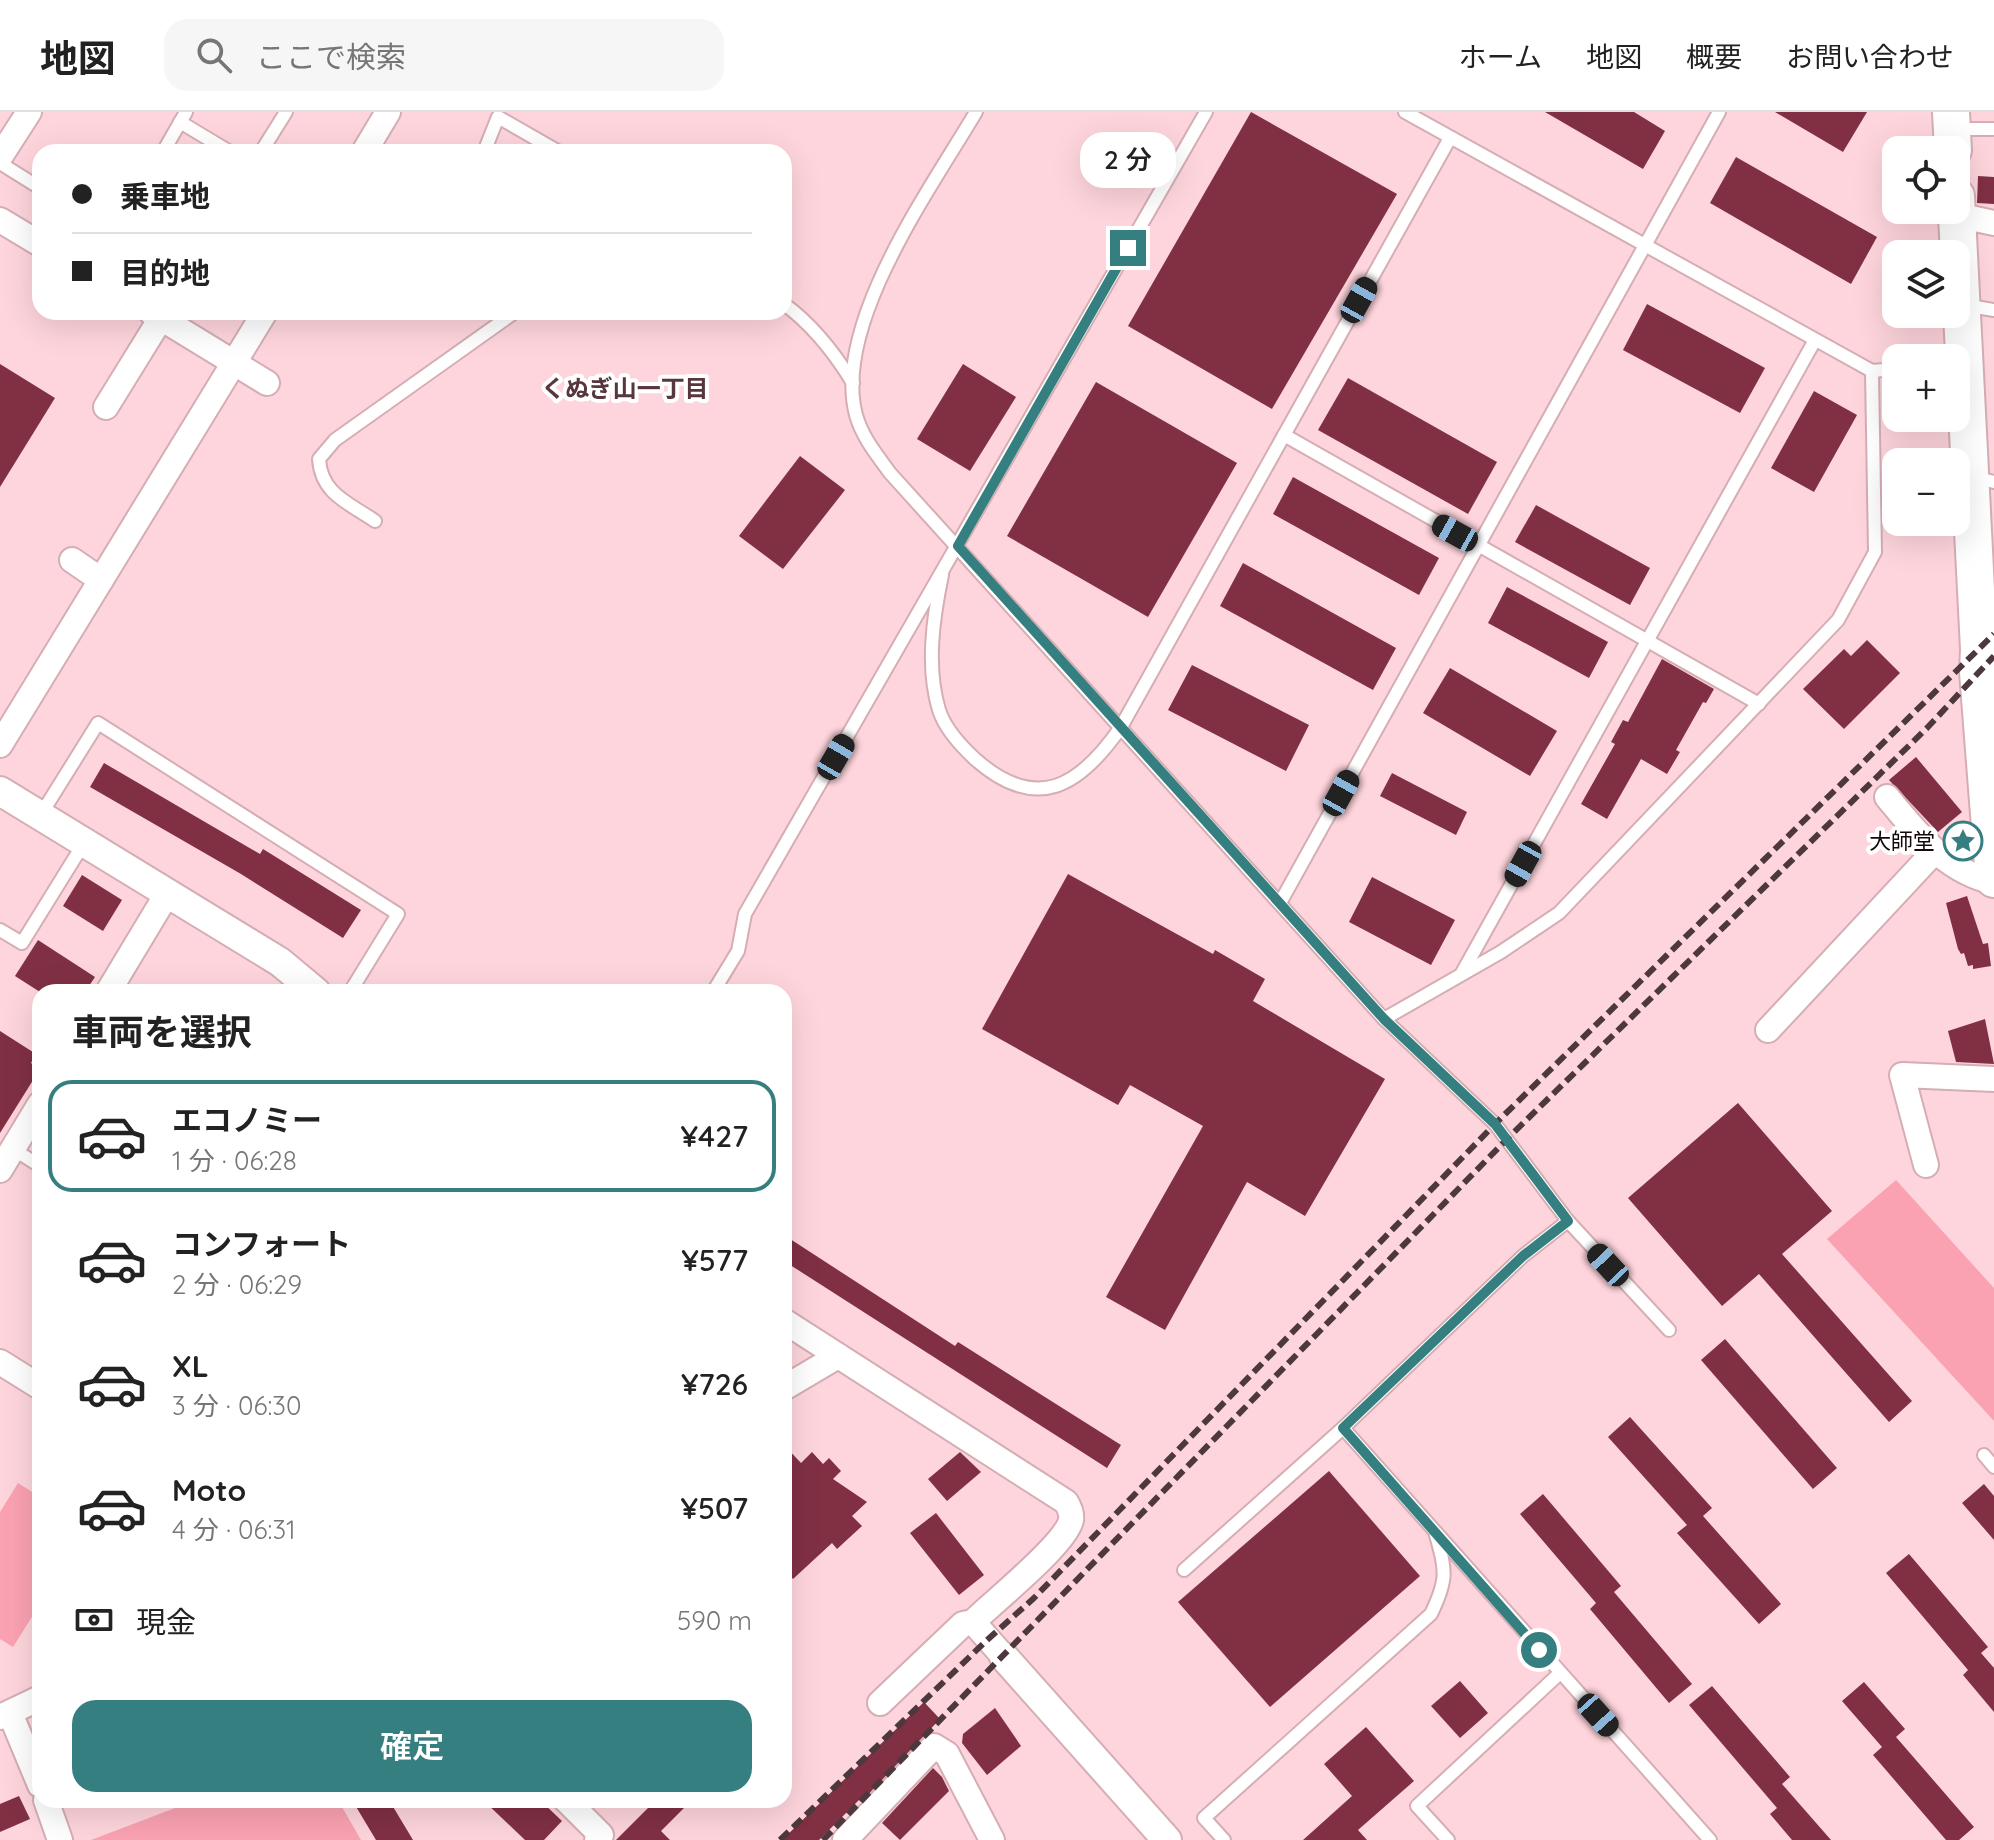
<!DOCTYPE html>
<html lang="ja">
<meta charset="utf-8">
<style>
:root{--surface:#fff;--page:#f6f6f6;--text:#222;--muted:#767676;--line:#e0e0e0;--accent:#367f81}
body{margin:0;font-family:Quicksand,"Noto Sans JP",sans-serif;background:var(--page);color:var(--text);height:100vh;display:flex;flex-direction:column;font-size:30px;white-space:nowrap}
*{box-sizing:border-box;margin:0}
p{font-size:26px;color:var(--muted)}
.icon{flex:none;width:44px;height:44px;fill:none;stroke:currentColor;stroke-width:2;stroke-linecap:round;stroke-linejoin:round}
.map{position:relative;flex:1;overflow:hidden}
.side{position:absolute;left:32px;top:872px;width:760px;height:824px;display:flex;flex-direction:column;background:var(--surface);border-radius:24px;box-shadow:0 8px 32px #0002}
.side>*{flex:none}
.guide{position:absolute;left:32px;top:32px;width:760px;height:176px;border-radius:24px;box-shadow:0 8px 32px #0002;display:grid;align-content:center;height:176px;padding:0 40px;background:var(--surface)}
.buttons{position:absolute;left:1882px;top:24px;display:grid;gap:16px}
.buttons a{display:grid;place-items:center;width:88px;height:88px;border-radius:16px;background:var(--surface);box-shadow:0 8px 32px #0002;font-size:40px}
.end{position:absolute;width:36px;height:36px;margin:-18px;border:10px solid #367f81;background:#fff;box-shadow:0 0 0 4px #fff}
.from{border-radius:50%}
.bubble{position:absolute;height:56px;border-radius:24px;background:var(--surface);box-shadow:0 8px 32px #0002;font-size:26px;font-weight:600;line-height:56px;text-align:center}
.car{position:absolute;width:24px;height:48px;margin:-24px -12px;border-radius:10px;box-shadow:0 0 6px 2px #0007;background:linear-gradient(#222 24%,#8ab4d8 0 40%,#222 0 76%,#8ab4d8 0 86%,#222 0)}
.guide b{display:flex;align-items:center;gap:28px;height:76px;font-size:30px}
.guide b+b{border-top:2px solid var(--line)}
.guide i{width:20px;height:20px;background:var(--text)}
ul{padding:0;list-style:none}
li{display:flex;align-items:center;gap:24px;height:112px;margin:0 16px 12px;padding:0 24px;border:4px solid transparent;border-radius:24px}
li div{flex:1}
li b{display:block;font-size:30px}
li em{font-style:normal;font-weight:600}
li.current{border-color:var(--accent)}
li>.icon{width:72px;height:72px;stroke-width:1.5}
h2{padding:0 40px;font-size:36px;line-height:96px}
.pay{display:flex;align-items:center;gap:20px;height:88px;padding:0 40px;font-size:30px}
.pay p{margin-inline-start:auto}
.cta{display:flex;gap:16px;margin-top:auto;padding:16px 40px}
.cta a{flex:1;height:92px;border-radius:24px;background:var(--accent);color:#fff;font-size:32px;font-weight:600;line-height:92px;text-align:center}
header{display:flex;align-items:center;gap:48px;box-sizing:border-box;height:112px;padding:0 40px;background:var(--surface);border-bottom:2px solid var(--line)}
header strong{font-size:38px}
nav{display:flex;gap:44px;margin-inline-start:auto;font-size:28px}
.search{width:560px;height:72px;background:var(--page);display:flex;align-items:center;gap:20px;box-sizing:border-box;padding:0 28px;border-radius:24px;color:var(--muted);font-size:30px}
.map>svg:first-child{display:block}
</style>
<header>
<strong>地図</strong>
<div class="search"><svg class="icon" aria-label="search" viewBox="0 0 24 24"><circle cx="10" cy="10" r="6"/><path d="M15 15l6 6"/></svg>ここで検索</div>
<nav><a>ホーム</a><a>地図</a><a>概要</a><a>お問い合わせ</a></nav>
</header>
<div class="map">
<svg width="1994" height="1728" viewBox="0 0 1994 1728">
<rect width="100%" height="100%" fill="#fed5dc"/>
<g fill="#faa2b2">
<polygon points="1896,1068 1994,1176 1994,1309 1827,1127"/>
<polygon points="18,1371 40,1385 40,1492 13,1535 0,1527 0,1400"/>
<polygon points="207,1688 338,1688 361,1728 91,1728 183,1693"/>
</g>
<g fill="#813044">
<polygon points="1251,0 1397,82 1272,297 1128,214"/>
<polygon points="1545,0 1634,0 1665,19 1643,57"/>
<polygon points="1775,0 1867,0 1843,40"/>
<polygon points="1736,45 1877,125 1851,172 1710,91"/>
<polygon points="1978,64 1994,65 1994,92 1977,91"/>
<polygon points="1647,192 1765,256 1740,301 1623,238"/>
<polygon points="0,252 55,286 0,375"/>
<polygon points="963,252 1016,285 970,359 917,327"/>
<polygon points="1348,266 1497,350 1468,402 1318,318"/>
<polygon points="1096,270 1237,351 1148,505 1007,424"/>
<polygon points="1814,279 1857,303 1814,380 1771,356"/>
<polygon points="800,344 845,378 783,457 739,424"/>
<polygon points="1293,365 1439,446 1419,483 1273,402"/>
<polygon points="1536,393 1650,456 1630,493 1515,430"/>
<polygon points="1243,451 1396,536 1373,578 1220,494"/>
<polygon points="1507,475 1608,530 1589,566 1488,511"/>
<polygon points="1867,528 1900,561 1844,617 1803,577 1844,537 1851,544"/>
<polygon points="1662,547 1714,577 1706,591 1703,590 1676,638 1680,640 1667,662 1641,647 1607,707 1581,692 1615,632 1611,630 1623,608 1628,610"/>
<polygon points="1192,553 1309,613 1286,659 1168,598"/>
<polygon points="1450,556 1557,619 1530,664 1423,601"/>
<polygon points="1916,645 1962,700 1938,720 1889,668"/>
<polygon points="104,651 260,742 263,737 361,798 343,826 241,762 90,675"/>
<polygon points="1392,661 1467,700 1456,723 1380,684"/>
<polygon points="1068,762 1213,842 1215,838 1265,867 1253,889 1385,967 1305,1104 1247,1070 1165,1218 1106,1185 1203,1014 1130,973 1118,993 982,917"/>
<polygon points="82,763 122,788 103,819 63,794"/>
<polygon points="1372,765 1455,808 1431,853 1349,810"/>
<polygon points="1967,784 1983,832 1988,831 1991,854 1973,857 1973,853 1968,854 1964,841 1961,842 1958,837 1946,791"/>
<polygon points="38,828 95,865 85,880 40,880 15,864"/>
<polygon points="1985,907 1994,952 1956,950 1948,919"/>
<polygon points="0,919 36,942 31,951 40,957 0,1021"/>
<polygon points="1738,991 1832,1099 1782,1142 1912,1289 1889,1310 1759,1162 1722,1194 1628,1086"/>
<polygon points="784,1123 955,1234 958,1230 1121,1333 1107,1356 784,1149"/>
<polygon points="1725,1227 1837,1356 1813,1377 1701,1248"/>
<polygon points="1630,1305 1712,1396 1703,1404 1781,1492 1759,1512 1677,1421 1687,1413 1608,1325"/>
<polygon points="784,1333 801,1351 812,1340 823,1352 829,1346 841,1359 833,1367 867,1390 852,1404 862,1414 837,1437 832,1431 793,1467 784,1457"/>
<polygon points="960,1340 981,1360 947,1389 928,1367"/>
<polygon points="1329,1359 1420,1464 1270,1595 1178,1490"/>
<polygon points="1984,1372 1994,1384 1994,1428 1962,1391"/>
<polygon points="1543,1382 1621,1474 1614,1480 1692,1572 1669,1591 1590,1497 1596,1491 1520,1402"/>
<polygon points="936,1401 984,1463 959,1483 910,1421"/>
<polygon points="1909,1442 1988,1535 1981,1541 1994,1556 1994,1600 1963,1563 1968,1558 1886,1461"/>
<polygon points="1460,1569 1488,1601 1460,1626 1431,1594"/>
<polygon points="1864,1570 1905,1617 1896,1625 1974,1715 1959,1728 1946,1728 1873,1643 1882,1635 1842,1589"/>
<polygon points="1712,1574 1790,1665 1782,1672 1831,1728 1792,1728 1770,1702 1777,1696 1689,1593"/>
<polygon points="924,1590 940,1607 861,1690 859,1688 819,1728 782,1728"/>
<polygon points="995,1596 1021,1634 987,1663 962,1631 963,1622"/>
<polygon points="1366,1615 1414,1669 1358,1718 1367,1728 1303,1728 1352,1684 1324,1652"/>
<polygon points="933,1656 942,1665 949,1679 900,1728 882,1711"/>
<polygon points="19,1684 30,1707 0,1720 0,1692"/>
<polygon points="352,1688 389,1688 413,1728 376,1728"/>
<polygon points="483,1688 540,1688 562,1709 544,1728 525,1728"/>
<polygon points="656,1688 692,1688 661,1719 670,1728 616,1728"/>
</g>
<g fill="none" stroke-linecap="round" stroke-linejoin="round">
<g stroke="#d5aeb4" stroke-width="16">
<g id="service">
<path d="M976,0C931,76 832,213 856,303C862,325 877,343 890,361L1384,907L1495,1012L1568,1109L1669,1218"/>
<polyline points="1405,0 1872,259 1896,257"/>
<polyline points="180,10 230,40"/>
<polyline points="1955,17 1994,17"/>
<polyline points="163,40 186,0"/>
<polyline points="261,40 286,0"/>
<polyline points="484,40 498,5 559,40"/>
<polyline points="0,51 40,76"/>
<path d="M784,192C813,213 834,240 853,271"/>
<polyline points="1964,193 1994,198"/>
<polyline points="1284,323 1759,592"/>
<polyline points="1973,365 1994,370"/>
<path d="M375,409C349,391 321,382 319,347L335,328L515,200"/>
<path d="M942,463C933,506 926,555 939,598C945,617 961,634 975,647C1037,702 1080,674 1121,615L1450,26"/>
<polyline points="40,704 98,611 398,802 350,880"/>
<polyline points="1280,791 1719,0"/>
<polyline points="0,818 22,831 84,731"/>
<polyline points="1462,861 1815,228"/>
<polyline points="713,880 738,839 745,802 1206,0"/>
<polyline points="1384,907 1501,840 1559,801 1838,508 1875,440 1872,259"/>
<polyline points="13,1037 40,1054"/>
<polyline points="1343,1316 1710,1728"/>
<polyline points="1984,1343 1994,1355"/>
<polyline points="1184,1458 1343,1316 1523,1144 1568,1109"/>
<path d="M1224,1728L1204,1706L1431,1502C1448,1467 1446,1459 1436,1423"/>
<polyline points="1448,1728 1417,1694 1560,1561"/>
</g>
</g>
<g stroke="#d5aeb4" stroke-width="28">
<g id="minor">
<polyline points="364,40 388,0"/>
<polyline points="0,45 29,0"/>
<polyline points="1957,103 1994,111"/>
<polyline points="0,108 40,132"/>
<polyline points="151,200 267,271"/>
<polyline points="106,295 161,206"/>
<polyline points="72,448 101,468"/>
<polyline points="0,633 265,200"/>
<path d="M1887,685C1918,722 1945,759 1994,770"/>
<polyline points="108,880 167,782"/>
<polyline points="1768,918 1934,740"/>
<polyline points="1926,1053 1902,963 1994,967"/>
<polyline points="0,1058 40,992"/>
<path d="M784,1209L1066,1390C1069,1395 1072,1402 1071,1408C1066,1432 993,1490 973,1510L1004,1545"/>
<polyline points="0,1250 40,1275"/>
<polyline points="784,1276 838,1244"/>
<polyline points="880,1591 963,1512 973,1510"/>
<polyline points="10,1601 40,1673"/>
<polyline points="0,1605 40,1586"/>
<polyline points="46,1688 60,1728"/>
<polyline points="566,1688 601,1723 597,1728"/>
<polyline points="845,1728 934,1634 947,1642 992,1728"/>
</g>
</g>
<g stroke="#d5aeb4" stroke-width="32">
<g id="tertiary">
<polyline points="0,679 280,850 316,880"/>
<polyline points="1004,1545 1167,1728"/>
</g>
</g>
<g stroke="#d5aeb4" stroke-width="40">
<g id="primary">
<polyline points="1951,0 1953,38"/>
<polyline points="1956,84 1979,537 1978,560 1994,767"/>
</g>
</g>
<use href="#service" stroke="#fff" stroke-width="12"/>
<use href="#minor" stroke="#fff" stroke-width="24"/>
<use href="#tertiary" stroke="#fff" stroke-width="28"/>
<use href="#primary" stroke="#fff" stroke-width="36"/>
<g stroke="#4d393d" stroke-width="6" stroke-dasharray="12 6" stroke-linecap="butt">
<polyline points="780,1728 987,1528 1034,1486 1495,1012 1994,522"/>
<polyline points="823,1728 1508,1026 1927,616 1994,544"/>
</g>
</g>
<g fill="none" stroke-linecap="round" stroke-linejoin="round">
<polyline stroke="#367f81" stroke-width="10" points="1128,136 958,434 1384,907 1495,1012 1568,1109 1523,1144 1343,1316 1539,1538"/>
</g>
<defs>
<g id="sight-ring" transform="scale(2)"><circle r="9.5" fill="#fff" stroke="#367f81" stroke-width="1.5"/><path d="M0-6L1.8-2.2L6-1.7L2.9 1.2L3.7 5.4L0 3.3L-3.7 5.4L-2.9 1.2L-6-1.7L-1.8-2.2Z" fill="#367f81"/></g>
</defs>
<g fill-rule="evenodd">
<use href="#sight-ring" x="1963" y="729"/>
</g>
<g text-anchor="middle" stroke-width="8" stroke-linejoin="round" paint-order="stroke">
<g font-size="22" fill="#15080b" stroke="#fff" text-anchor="end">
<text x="1935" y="737">大師堂</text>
</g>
<g font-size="24" font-weight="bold" fill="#57373d" stroke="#fff">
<text x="625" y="285">くぬぎ山一丁目</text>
</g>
</g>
</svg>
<div class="buttons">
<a><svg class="icon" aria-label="locate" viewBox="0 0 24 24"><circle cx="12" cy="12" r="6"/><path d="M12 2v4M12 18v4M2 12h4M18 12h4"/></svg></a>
<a><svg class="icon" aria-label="layers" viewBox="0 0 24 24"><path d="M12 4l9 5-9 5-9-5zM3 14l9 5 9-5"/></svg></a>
<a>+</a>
<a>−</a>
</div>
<i class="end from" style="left:1539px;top:1538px"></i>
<i class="end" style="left:1128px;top:136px"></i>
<div class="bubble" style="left:1080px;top:20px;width:96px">2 分</div>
<i class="car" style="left:1359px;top:188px;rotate:29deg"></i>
<i class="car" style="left:1455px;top:421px;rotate:299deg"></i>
<i class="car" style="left:836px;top:645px;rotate:30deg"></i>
<i class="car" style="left:1341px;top:681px;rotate:29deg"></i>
<i class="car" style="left:1523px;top:752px;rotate:209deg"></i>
<i class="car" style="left:1608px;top:1153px;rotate:317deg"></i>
<i class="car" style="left:1598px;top:1603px;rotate:138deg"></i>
<div class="guide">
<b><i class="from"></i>乗車地</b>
<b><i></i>目的地</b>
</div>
<section class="side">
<h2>車両を選択</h2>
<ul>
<li class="current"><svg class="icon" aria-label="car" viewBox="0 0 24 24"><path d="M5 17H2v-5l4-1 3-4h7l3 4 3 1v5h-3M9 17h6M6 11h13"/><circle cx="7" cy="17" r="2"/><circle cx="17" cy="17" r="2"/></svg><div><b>エコノミー</b><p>1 分 · 06:28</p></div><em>¥427</em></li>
<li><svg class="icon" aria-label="car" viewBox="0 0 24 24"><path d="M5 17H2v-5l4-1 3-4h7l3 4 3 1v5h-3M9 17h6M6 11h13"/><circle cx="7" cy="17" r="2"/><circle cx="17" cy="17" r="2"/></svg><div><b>コンフォート</b><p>2 分 · 06:29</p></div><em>¥577</em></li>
<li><svg class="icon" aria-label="car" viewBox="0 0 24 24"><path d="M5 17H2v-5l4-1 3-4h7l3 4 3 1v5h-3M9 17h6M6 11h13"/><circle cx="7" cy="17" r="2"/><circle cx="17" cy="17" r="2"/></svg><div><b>XL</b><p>3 分 · 06:30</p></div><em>¥726</em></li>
<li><svg class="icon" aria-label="car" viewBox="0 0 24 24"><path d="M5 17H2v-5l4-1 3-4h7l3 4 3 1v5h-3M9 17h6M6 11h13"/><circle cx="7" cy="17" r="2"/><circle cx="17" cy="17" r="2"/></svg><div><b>Moto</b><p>4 分 · 06:31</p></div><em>¥507</em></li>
</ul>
<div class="pay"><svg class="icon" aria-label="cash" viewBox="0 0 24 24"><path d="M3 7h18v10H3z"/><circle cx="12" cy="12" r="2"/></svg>現金<p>590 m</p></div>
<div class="cta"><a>確定</a></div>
</section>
</div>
